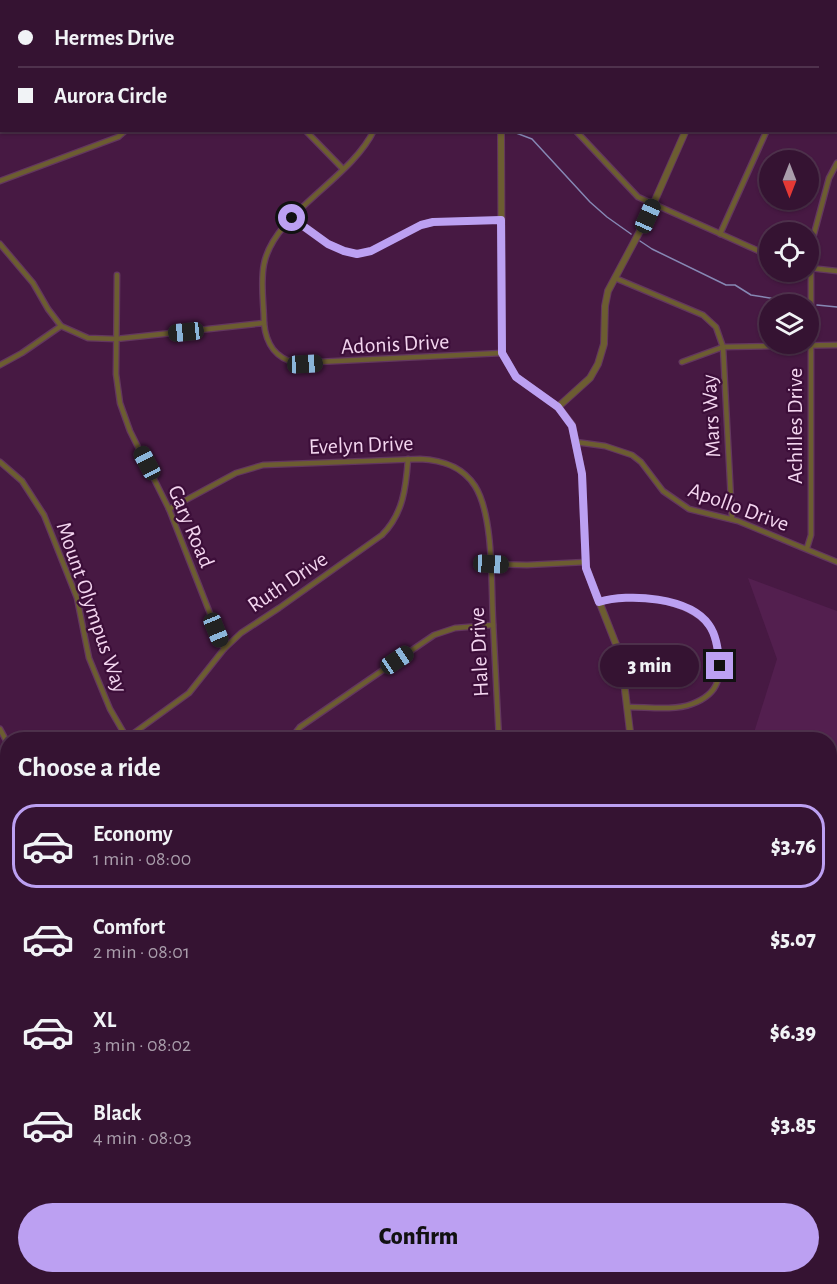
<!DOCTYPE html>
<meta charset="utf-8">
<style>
:root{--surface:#351332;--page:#3d1c3a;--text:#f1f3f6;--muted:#aa9eac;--line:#4f324d;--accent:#bca0f2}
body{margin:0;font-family:"Alegreya Sans",sans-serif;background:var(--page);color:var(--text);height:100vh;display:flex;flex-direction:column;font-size:22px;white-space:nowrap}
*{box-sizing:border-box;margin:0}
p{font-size:20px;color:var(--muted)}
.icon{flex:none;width:33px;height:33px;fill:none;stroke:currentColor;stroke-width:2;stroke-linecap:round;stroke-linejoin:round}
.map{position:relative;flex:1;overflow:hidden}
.side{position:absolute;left:0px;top:732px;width:837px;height:552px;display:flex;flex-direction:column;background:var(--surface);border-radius:24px 24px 0 0;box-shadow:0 2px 4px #0004,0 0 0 2px var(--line)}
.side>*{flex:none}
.top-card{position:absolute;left:0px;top:0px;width:837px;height:132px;box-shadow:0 2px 4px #0004,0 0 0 2px var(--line);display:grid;align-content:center;height:132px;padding:0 18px;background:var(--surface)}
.needle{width:39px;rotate:180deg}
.fabs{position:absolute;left:759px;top:150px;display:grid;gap:12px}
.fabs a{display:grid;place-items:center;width:60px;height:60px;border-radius:50%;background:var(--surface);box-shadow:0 2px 4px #0004,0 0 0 2px var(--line);font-size:30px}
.end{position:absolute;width:27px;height:27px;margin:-14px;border:8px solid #bca0f2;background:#111;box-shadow:0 0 0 3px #111}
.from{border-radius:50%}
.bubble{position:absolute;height:42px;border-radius:21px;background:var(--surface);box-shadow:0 2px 4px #0004,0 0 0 2px var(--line);font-size:20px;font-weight:800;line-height:42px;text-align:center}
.car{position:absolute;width:18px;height:36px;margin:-18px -9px;border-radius:8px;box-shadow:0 0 4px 2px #0007;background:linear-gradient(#222 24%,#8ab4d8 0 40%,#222 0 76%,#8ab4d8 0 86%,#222 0)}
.top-card b{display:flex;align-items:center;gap:21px;height:57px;font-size:22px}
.top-card b+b{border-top:2px solid var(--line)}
.top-card i{width:15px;height:15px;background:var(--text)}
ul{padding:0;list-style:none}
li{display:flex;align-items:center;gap:18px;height:84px;margin:0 12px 9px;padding:0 6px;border:3px solid transparent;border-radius:24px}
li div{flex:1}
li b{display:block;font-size:22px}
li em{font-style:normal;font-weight:800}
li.selected{border-color:var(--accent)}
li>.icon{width:54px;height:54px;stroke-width:1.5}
h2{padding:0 18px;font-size:27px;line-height:72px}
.primary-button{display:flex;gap:12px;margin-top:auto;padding:12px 18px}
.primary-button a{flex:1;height:69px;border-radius:36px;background:var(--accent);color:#111;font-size:24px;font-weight:800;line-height:69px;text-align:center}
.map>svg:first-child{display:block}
</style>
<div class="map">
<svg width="837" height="1284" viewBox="0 0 837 1284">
<rect width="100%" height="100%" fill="#471943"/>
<polygon fill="#531f4f" points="748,578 837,611 837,894 830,893 830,740 752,739 777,659"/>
<g fill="#2c4e34">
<polygon points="7,1140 8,1140 7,1215 0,1213 0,1142"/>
<path d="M0,1231L5,1236C3,1250 8,1262 8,1276L60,1277L56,1284H0Z"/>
<polygon points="79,1276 194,1277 198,1284 77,1284"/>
</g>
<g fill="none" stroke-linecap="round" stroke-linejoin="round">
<g stroke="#8688b4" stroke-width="1.5">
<polyline points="87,0 90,2"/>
<polyline points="508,130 532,139 590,202 607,217 631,234"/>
<polyline points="640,241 652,249 726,285 735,285 751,295 807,304"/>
<polyline points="817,305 837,307"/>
</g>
<g stroke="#57679a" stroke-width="10">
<polyline points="0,1128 8,1127"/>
<polyline points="593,1276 600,1284"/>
</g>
<g stroke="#63375f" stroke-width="7">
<g id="minor">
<polyline points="130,0 130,2"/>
<polyline points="585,0 585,2"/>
<polyline points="500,2 500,0"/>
<polyline points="662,2 663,0"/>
<polyline points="0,94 2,93"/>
<polyline points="836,113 837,113"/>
<polyline points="305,130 343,169"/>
<polyline points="575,130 638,197 770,256"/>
<polyline points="0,181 118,137 126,130"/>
<polyline points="293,218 329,244 344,251 357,254 371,251 421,225 433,222 501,220"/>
<polyline points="720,234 767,130"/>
<path d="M0,244L33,283L48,309L61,326L88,338L116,339L264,323C266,344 275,358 296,363L502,353"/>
<polyline points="810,268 837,271"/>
<polyline points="117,275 116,374 120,403 130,431 169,509 224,649"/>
<polyline points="615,278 703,315 716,327 723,347 837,345"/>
<path d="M264,323C264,304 260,283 264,264C274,213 351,179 374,130"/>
<polyline points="682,362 723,347 732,519"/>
<polyline points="0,365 22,353 61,326"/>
<polyline points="576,442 605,446 632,455 641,462 663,491 689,509 738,521 837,562"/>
<polyline points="0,462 22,481 44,515 77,598 89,658 110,709 128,740"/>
<path d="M169,509L236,473L263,465L420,459C442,460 462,466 475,486C494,516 491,584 493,621C495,660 497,700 499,740"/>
<polyline points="807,548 811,535 811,245 829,178 837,163"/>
<polyline points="491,564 527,565 586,562"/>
<path d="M599,602C630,593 680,598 704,620C713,627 715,638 717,648C722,675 721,693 692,704C673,711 648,707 628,707"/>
<polyline points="0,729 8,744"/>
<path d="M127,738L189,693L224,649L241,633L279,608L382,535C403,514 406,488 408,459"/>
<polyline points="290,740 300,727 434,635 455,628 493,625"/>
<polyline points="830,955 837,955"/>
<polyline points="830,1031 837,1032"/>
<polyline points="830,1221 832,1206 832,1108"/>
<polyline points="232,1276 236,1284"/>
<polyline points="488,1276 505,1284"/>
<polyline points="582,1276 590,1284"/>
<polyline points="786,1276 798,1284"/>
<polyline points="459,1284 477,1276"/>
<polyline points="552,1284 557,1276"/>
</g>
</g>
<g stroke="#63375f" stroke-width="8">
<g id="tertiary">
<polyline points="186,0 188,2"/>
<polyline points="740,2 740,0"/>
<polyline points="836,41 837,41"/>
<polyline points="501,130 502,353 516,377 558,407 572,425 582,474 586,568 621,657 631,740"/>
<polyline points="558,407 590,378 598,364 604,344 605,306 608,291 648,216 686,130"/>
<polyline points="830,907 837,908"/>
<polyline points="830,1108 837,1108"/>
<polyline points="0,1138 8,1136"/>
</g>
</g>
<use href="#minor" stroke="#6c5d31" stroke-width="4.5"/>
<use href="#tertiary" stroke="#6c5d31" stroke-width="6"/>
</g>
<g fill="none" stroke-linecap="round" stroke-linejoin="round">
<path stroke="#bca0f2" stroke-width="8" d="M292,218L328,244L344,251L357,254L371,251L421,225L433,222L501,220L502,353L516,377L558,407L572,426L582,474L586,568L599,602C628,593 690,597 709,625C717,636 718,652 720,666"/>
</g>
<g text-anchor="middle" stroke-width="4.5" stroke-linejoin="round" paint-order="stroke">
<g font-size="22" fill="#f3d5ef" stroke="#3c0e39">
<text transform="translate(395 343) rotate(-3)" y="8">Adonis Drive</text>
<text transform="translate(710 416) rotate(-93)" y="8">Mars Way</text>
<text transform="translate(794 426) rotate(-90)" y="8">Achilles Drive</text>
<text transform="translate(361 444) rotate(-2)" y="8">Evelyn Drive</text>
<text transform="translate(739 506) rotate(20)" y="8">Apollo Drive</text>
<text transform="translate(192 526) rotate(67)" y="8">Gary Road</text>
<text transform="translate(287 581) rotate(-34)" y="8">Ruth Drive</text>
<text transform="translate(93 607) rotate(71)" y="8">Mount Olympus Way</text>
<text transform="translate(478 652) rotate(-93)" y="8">Hale Drive</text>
</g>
</g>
</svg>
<div class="fabs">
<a><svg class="needle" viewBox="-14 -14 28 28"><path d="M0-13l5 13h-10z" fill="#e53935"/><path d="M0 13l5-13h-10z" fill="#aa9eac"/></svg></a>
<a><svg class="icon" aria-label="locate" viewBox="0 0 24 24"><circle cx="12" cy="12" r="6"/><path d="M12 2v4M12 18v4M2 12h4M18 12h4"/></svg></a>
<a><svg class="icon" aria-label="layers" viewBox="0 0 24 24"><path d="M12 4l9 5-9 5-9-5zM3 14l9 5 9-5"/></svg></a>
</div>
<i class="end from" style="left:292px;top:218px"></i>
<i class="end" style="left:720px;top:666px"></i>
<div class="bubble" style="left:600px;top:645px;width:99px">3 min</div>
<i class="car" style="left:648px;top:216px;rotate:24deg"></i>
<i class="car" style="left:186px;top:332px;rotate:264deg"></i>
<i class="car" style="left:305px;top:364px;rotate:87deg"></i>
<i class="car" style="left:147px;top:463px;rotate:332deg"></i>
<i class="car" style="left:491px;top:564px;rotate:93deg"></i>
<i class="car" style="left:216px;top:630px;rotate:158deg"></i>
<i class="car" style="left:397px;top:660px;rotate:56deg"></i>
<div class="top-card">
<b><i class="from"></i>Hermes Drive</b>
<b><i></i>Aurora Circle</b>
</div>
<section class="side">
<h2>Choose a ride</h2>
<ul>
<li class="selected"><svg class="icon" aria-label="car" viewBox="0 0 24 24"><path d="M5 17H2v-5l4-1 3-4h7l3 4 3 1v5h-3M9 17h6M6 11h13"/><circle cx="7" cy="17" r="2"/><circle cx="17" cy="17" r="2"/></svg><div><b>Economy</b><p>1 min · 08:00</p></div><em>$3.76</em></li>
<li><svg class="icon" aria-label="car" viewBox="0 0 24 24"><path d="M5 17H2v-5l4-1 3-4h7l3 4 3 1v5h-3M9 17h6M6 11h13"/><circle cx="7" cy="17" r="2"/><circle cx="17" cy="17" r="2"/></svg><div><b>Comfort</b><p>2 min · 08:01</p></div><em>$5.07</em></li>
<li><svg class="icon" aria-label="car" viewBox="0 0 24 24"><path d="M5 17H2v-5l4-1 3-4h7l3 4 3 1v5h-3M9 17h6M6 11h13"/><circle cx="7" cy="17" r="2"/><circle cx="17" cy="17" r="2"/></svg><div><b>XL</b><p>3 min · 08:02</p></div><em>$6.39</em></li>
<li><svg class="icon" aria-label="car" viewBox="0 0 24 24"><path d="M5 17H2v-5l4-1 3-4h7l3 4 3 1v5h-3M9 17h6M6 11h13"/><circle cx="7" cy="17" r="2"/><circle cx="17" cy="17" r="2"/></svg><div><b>Black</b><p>4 min · 08:03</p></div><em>$3.85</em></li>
</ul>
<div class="primary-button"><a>Confirm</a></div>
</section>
</div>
